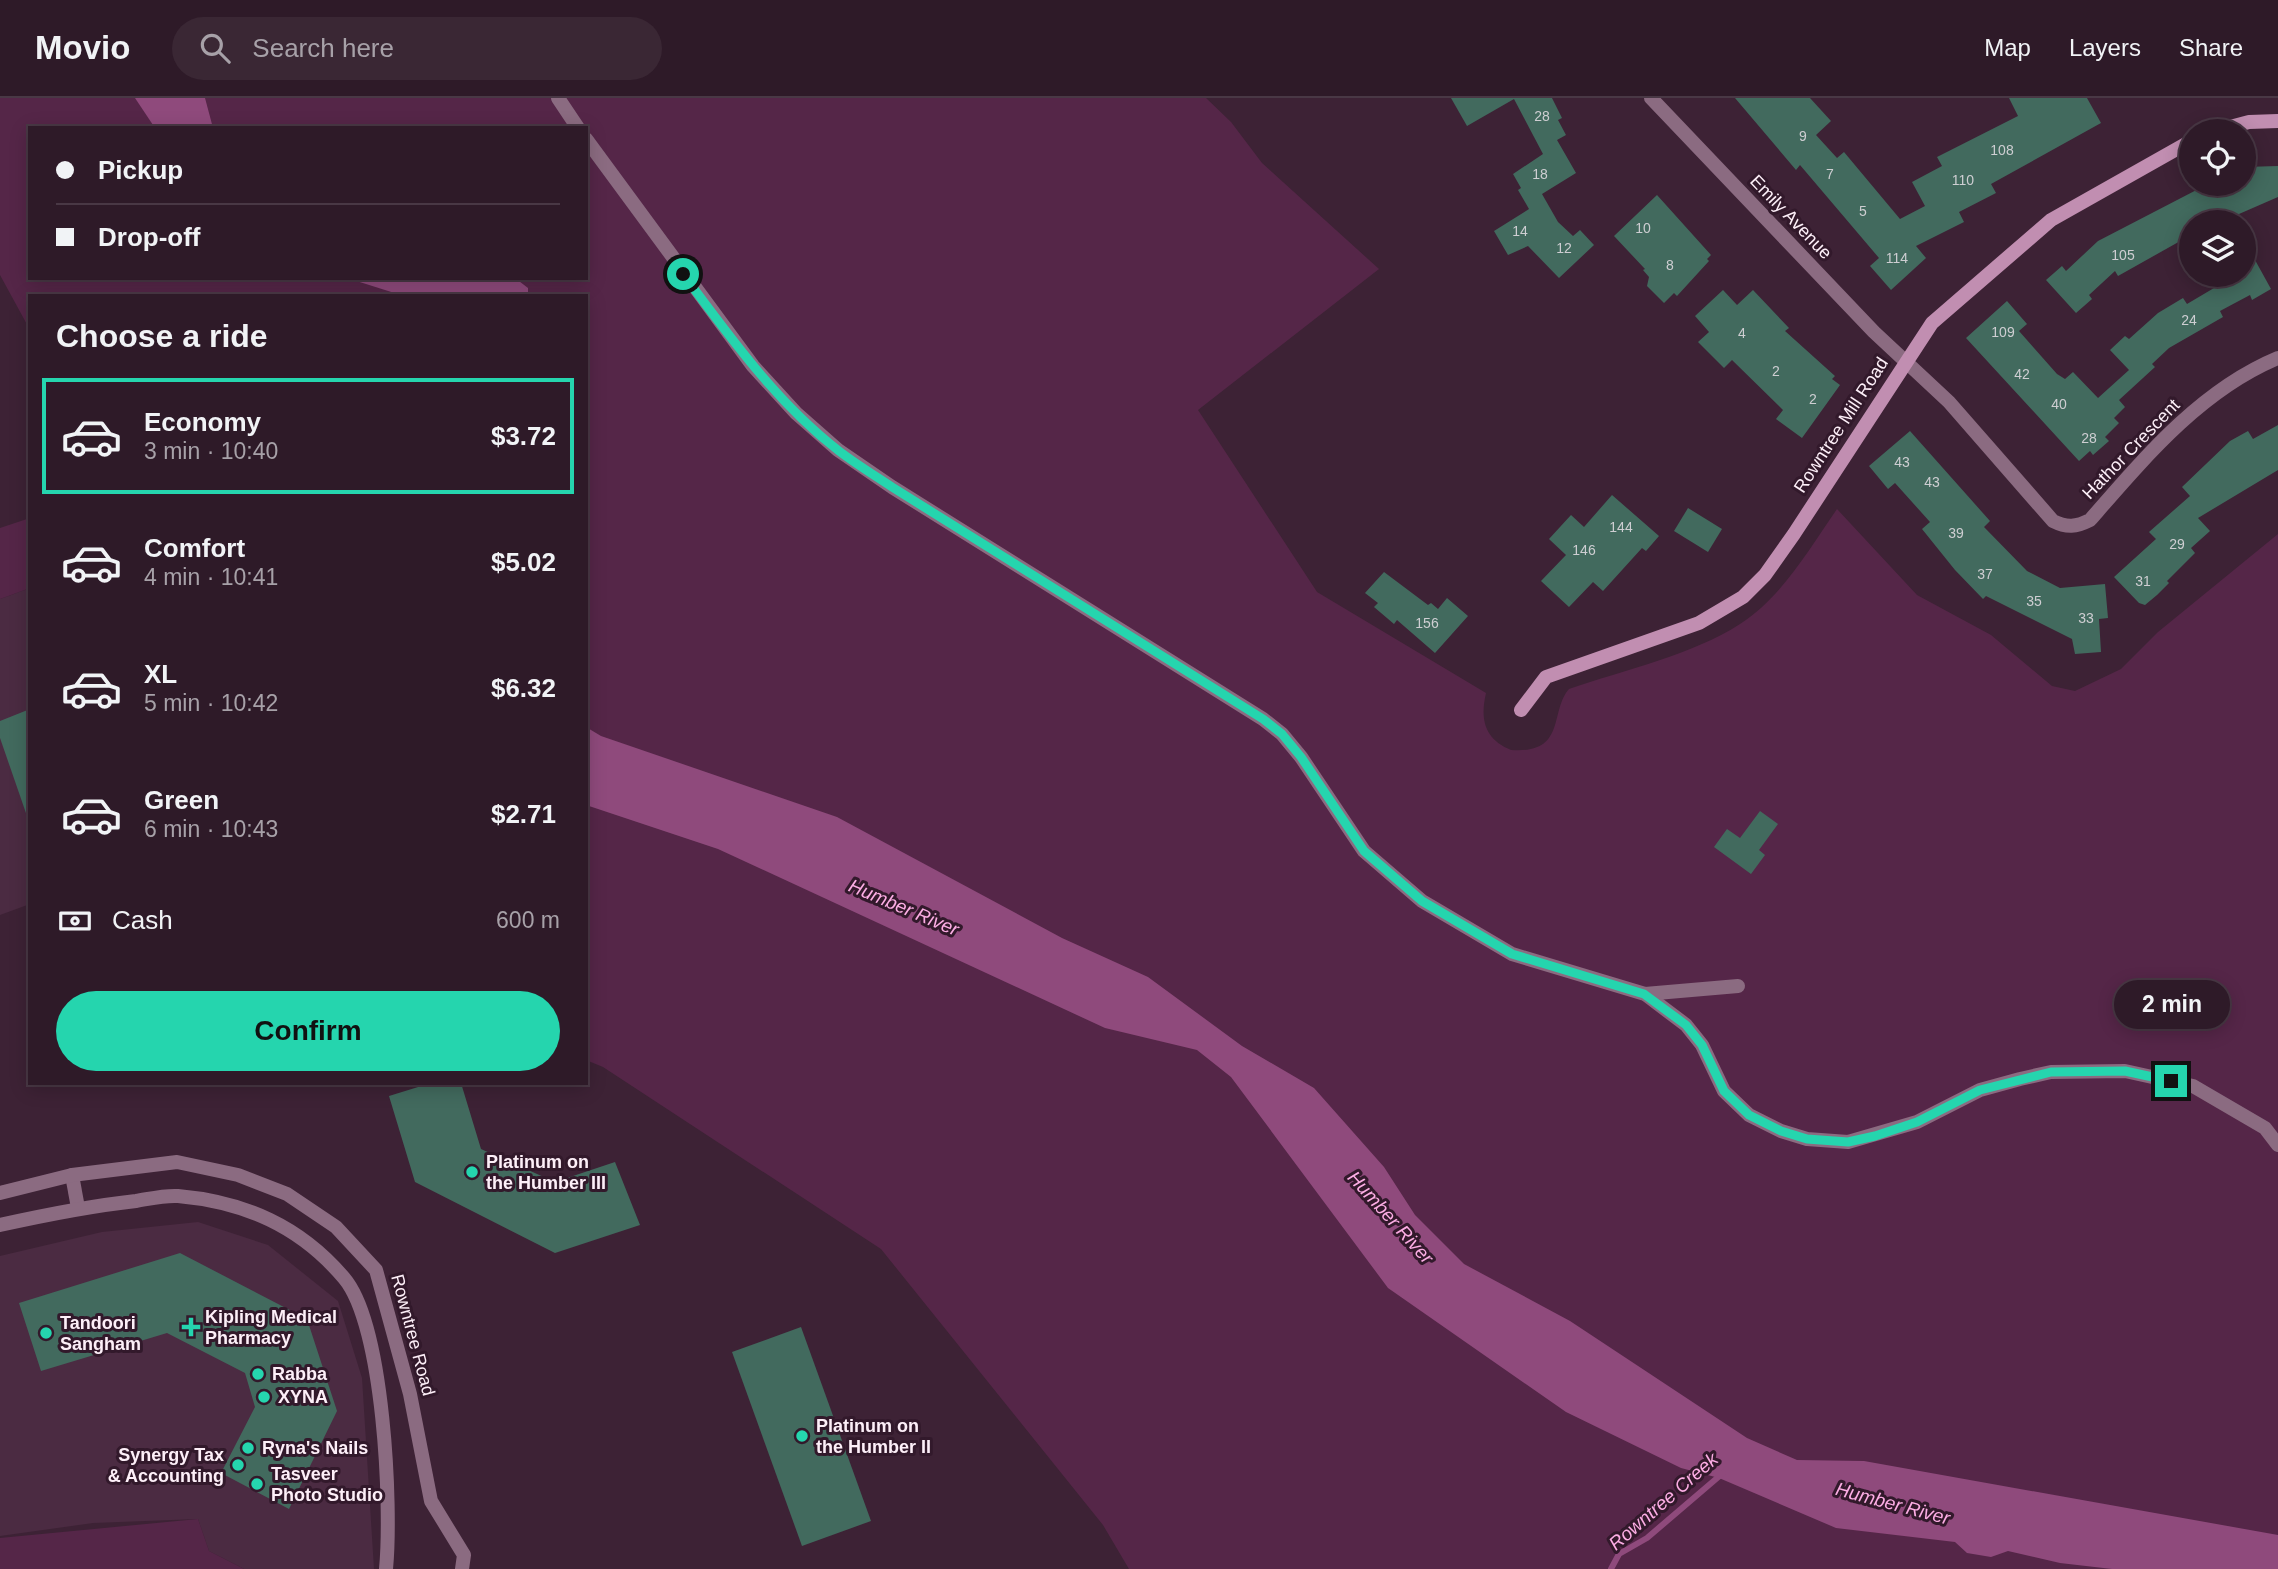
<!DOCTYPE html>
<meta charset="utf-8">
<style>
:root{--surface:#2e1a28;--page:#3a2734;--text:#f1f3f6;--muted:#a7a1a8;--line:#493845;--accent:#25d5ae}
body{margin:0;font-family:Helvetica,sans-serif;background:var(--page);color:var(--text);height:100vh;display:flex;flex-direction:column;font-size:26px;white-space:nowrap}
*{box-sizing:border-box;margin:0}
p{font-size:23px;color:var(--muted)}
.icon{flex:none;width:38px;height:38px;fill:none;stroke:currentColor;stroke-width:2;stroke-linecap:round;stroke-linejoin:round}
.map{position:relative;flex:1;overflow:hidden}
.drawer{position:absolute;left:28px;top:196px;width:560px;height:791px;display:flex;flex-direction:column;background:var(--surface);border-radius:0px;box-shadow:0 4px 18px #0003,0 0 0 2px var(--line)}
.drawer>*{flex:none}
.hud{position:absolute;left:28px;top:28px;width:560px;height:154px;border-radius:0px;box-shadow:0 4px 18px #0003,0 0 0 2px var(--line);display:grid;align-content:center;height:154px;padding:0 28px;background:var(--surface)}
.controls{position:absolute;left:2179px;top:21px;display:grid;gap:14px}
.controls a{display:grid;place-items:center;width:77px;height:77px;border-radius:50%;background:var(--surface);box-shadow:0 4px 18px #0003,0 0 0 2px var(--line);font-size:35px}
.end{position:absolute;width:32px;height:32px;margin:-16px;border:9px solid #25d5ae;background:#111;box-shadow:0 0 0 4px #111}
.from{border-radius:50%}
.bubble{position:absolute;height:49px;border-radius:24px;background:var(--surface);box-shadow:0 4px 18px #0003,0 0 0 2px var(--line);font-size:23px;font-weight:800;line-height:49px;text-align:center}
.hud b{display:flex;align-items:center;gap:24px;height:66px;font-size:26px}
.hud b+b{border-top:2px solid var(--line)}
.hud i{width:18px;height:18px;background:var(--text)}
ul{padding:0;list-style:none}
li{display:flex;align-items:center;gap:21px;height:116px;margin:0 14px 10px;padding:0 14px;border:4px solid transparent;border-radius:0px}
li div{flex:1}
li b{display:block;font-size:26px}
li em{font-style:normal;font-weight:800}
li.on{border-color:var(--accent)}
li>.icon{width:63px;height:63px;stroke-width:1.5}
h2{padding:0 28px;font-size:32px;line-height:84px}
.pay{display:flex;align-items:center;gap:18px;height:77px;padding:0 28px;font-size:26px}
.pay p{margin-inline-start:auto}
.action{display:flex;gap:14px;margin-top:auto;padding:14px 28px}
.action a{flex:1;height:80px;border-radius:42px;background:var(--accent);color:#111;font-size:28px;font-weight:800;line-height:80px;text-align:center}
header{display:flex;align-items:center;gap:42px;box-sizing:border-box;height:98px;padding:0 35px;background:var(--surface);border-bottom:2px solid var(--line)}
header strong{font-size:33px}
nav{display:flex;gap:38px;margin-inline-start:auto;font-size:24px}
.search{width:490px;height:63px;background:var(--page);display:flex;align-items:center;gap:18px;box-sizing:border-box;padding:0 24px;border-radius:38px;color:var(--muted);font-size:26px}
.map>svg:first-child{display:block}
</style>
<header>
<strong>Movio</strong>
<div class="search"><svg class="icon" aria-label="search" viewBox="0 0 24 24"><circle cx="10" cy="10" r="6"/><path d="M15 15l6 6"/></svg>Search here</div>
<nav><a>Map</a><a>Layers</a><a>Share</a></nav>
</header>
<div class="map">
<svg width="2278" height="1471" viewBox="0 0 2278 1471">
<rect width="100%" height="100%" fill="#3d2235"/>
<g fill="#4b2b42">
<polygon points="30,490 30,806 0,817 0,501"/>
<polygon points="198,1124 268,1147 338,1203 362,1280 374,1471 244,1471 209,1453 198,1421 93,1425 0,1438 0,1158 102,1134"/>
</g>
<g fill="#552648" fill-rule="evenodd">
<path d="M0,0H1206L1231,24L1262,65L1379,171L1198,312L1317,494L1486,595C1480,621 1484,641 1511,652C1567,656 1549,614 1569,591C1624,572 1692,557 1740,526C1783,498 1809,451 1837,411L1917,497L1991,537L2052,588L2075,593L2121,571L2158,534L2278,436V1471H1129L1103,1427L881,1151L603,969L586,962V198H30V232L0,177ZM30,30H586V180H30Z"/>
<polygon points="30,420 30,490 0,501 0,430"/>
<polygon points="198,1421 209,1453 244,1471 0,1471 0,1440"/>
</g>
<g fill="#8f4a7c">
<polygon points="135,0 205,0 213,30 155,30"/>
<polygon points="347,180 515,180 528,190 528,198 404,198"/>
<polygon points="586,629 601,638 837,719 1062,840 1148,879 1242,948 1314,990 1384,1069 1415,1117 1464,1166 1570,1223 1747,1340 1797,1362 1864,1363 2278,1437 2278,1471 2112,1471 2060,1465 2008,1453 1991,1459 1967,1455 1955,1444 1836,1430 1719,1380 1681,1370 1566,1314 1388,1190 1231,979 1197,952 1105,930 718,751 586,707"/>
</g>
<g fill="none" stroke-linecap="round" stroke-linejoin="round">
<polyline stroke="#8f4a7c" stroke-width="6" points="1611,1471 1619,1456 1647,1440 1723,1375"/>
</g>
<g fill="#426a5e">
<polygon points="1451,0 1552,0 1562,20 1558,22 1566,37 1557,42 1576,75 1542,96 1558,124 1573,138 1580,132 1594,147 1559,180 1528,148 1508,157 1494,133 1529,111 1518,92 1521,90 1513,76 1543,56 1514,1 1467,28"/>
<polygon points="1735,0 1810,0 1831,23 1816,37 1837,60 1844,54 1900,121 1925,108 1912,84 1942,68 1937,59 2018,18 2009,0 2087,0 2101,25 1991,86 1996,95 1959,114 1964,124 1916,148 1926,160 1891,192 1870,168 1879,160 1800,67 1796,72"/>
<polygon points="2278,68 2278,99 2239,116 2243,124 2191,124 2191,137 2118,178 2115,173 2089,197 2092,201 2076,215 2046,182 2062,168 2066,173 2098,143 2208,86 2244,86 2244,69"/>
<polygon points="1657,97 1711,157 1707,161 1709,163 1677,198 1674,195 1664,205 1647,188 1649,179 1643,172 1645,171 1614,138"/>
<polygon points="2244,142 2271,191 2252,202 2250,197 2220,213 2223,219 2169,250 2152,266 2155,269 2119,302 2125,309 2114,320 2119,325 2105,339 2109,343 2093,357 2090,353 2079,363 1966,240 2007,203 2027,226 2019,233 2057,276 2065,281 2073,274 2098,300 2129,272 2110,252 2125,238 2129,241 2158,215 2183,200 2187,206 2214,190 2210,182 2219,177 2244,177"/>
<polygon points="1723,192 1737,207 1753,192 1789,230 1785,233 1835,278 1832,281 1840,287 1802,340 1776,321 1783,312 1732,262 1724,270 1698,244 1709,234 1695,218"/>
<polygon points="2278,327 2278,372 2198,420 2210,433 2191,450 2195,455 2167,483 2169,485 2157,497 2145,507 2139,505 2114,479 2156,441 2149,434 2190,398 2182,389 2230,343 2248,333 2253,341"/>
<polygon points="1910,333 1990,423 1984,429 2027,473 2060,490 2105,486 2108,520 2099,521 2101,554 2075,556 2072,541 1986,498 1983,501 1955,472 1922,431 1930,424 1895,385 1888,391 1869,368"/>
<polygon points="1612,397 1659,438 1646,453 1642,450 1603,493 1593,484 1569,509 1541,483 1566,457 1549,441 1571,417 1584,429"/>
<polygon points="1688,410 1722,431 1708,454 1674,433"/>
<polygon points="1384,474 1428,507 1431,505 1438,511 1447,500 1468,518 1435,555 1397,522 1394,526 1374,509 1378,505 1365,495"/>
<polygon points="30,611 30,717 27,718 0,640 0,623"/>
<polygon points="1760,713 1778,726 1759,752 1765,757 1751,776 1714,749 1727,731 1740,740"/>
<polygon points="431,985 461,985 481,1051 555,1084 615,1064 640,1127 555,1155 415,1084 389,998"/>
<polygon points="180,1155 307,1221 337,1313 289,1411 221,1375 255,1309 245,1275 167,1235 41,1273 19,1205"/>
<polygon points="801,1229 871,1423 802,1448 732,1254"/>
</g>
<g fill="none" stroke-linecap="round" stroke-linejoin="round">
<g stroke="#8b6b81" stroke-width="14">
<polyline points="558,0 578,30"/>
<path d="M1651,0L1874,234L1949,304L2053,423C2067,430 2076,429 2090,422C2145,359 2201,292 2278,260"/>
<polyline points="586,41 753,268 796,315 838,352 892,389 1263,621 1282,636 1301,659 1364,753 1422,803 1512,856 1645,896 1686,927 1702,947 1724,993 1749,1017 1781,1033 1807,1041 1848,1044 1917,1024 1980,992 2020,981 2051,974 2125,973 2193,988 2265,1030 2278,1047"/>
<polyline points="1645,896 1738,888"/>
<polyline points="72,1077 78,1110"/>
<polyline points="0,1095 72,1077 177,1064 238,1077 287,1096 336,1129 376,1172 410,1296 431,1403 464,1457 462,1471"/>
<path d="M0,1127C45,1117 90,1108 136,1103C149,1101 164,1097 178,1098C245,1104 300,1128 344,1180C384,1227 392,1409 386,1471"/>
</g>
<g stroke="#c18eb1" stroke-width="14">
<polyline points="2215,33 2249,24 2278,23"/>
<polyline points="1521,612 1546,579 1699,525 1743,499 1765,477 1794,436 1932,225 2051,122 2191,43"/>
</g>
</g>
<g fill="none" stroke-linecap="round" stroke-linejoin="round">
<path stroke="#25d5ae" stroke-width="9" d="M683,176C730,239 776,304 839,353C856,366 874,377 892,389L1263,621L1282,636L1301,659L1364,753L1422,803L1512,856L1644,896L1686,927L1702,947L1724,993L1749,1017L1781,1033L1807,1041L1848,1044L1875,1038L1917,1024L1980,992L2051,974L2125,973L2171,983"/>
</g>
<g fill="#25d5ae" stroke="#32192b" stroke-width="2.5">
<circle cx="472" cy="1074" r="7"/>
<path d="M187.5 1218.5h7v7h7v7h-7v7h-7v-7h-7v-7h7z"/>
<circle cx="46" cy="1235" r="7"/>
<circle cx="258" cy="1276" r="7"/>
<circle cx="264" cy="1299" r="7"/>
<circle cx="802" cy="1338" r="7"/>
<circle cx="248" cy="1350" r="7"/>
<circle cx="238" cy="1367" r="7"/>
<circle cx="257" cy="1386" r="7"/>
</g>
<g text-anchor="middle" stroke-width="6" stroke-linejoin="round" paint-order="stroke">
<g font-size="14" fill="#ceced2">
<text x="1542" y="23">28</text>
<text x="1803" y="43">9</text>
<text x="2002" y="57">108</text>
<text x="1540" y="81">18</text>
<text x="1830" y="81">7</text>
<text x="1963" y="87">110</text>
<text x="1863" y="118">5</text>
<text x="1643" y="135">10</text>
<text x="1520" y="138">14</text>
<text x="1564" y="155">12</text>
<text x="2123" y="162">105</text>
<text x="1897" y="165">114</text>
<text x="1670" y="172">8</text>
<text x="2189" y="227">24</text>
<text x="2003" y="239">109</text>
<text x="1742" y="240">4</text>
<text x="1776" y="278">2</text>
<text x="2022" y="281">42</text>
<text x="1813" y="306">2</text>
<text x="2059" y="311">40</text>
<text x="2089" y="345">28</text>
<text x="1902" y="369">43</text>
<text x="1932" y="389">43</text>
<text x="1621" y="434">144</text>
<text x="1956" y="440">39</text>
<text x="2177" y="451">29</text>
<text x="1584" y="457">146</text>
<text x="1985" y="481">37</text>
<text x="2143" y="488">31</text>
<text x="2034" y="508">35</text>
<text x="2086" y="525">33</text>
<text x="1427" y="530">156</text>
</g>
<g font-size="18" fill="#fdeff8" stroke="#32192b">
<text transform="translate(1791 119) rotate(46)" y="6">Emily Avenue</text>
<text transform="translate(1841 327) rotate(-57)" y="6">Rowntree Mill Road</text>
<text transform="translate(2131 351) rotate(-46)" y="6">Hathor Crescent</text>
<text transform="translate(413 1237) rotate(75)" y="6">Rowntree Road</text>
</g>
<g font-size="18" font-weight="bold" fill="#fdeff8" stroke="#32192b" text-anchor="start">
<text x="486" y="1070">Platinum on<tspan x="486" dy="21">the Humber III</tspan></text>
<text x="205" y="1225">Kipling Medical<tspan x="205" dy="21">Pharmacy</tspan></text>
<text x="60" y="1231">Tandoori<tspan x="60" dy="21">Sangham</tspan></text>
<text x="272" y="1282">Rabba</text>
<text x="278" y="1305">XYNA</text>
<text x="816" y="1334">Platinum on<tspan x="816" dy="21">the Humber II</tspan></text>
<text x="262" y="1356">Ryna's Nails</text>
<text x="224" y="1363" text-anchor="end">Synergy Tax<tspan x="224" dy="21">&amp; Accounting</tspan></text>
<text x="271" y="1382">Tasveer<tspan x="271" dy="21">Photo Studio</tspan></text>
</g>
<g font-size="19" font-style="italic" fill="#fcade4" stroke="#32192b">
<text transform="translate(904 809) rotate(23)" y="7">Humber River</text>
<text transform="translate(1391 1119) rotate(48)" y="7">Humber River</text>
<text transform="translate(1663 1403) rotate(-41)" y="7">Rowntree Creek</text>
<text transform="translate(1893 1405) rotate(15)" y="7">Humber River</text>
</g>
</g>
</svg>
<div class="controls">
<a><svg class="icon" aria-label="locate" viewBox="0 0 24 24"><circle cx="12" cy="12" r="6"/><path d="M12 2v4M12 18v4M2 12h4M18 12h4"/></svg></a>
<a><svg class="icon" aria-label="layers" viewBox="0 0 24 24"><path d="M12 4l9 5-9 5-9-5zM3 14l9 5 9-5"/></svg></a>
</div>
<i class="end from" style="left:683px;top:176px"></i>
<i class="end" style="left:2171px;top:983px"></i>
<div class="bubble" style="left:2114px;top:882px;width:116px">2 min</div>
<div class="hud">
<b><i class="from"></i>Pickup</b>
<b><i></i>Drop-off</b>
</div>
<section class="drawer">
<h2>Choose a ride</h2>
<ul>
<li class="on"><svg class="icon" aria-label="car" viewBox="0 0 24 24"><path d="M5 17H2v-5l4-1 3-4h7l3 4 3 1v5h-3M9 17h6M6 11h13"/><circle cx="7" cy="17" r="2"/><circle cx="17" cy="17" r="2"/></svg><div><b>Economy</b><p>3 min · 10:40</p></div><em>$3.72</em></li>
<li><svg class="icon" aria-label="car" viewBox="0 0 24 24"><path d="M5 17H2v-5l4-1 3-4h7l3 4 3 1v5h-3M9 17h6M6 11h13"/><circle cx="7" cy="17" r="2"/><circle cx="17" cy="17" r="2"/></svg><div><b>Comfort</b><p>4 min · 10:41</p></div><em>$5.02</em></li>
<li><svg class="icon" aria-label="car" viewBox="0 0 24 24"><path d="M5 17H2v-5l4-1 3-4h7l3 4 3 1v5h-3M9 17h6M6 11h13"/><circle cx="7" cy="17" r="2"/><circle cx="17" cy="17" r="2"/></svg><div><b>XL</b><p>5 min · 10:42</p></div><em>$6.32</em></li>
<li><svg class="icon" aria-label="car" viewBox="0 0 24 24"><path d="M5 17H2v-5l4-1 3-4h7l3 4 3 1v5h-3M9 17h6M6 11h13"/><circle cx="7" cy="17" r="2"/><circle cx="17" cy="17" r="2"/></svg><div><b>Green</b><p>6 min · 10:43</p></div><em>$2.71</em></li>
</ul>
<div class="pay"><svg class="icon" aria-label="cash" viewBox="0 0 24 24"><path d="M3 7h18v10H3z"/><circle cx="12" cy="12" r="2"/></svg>Cash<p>600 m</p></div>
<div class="action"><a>Confirm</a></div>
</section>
</div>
